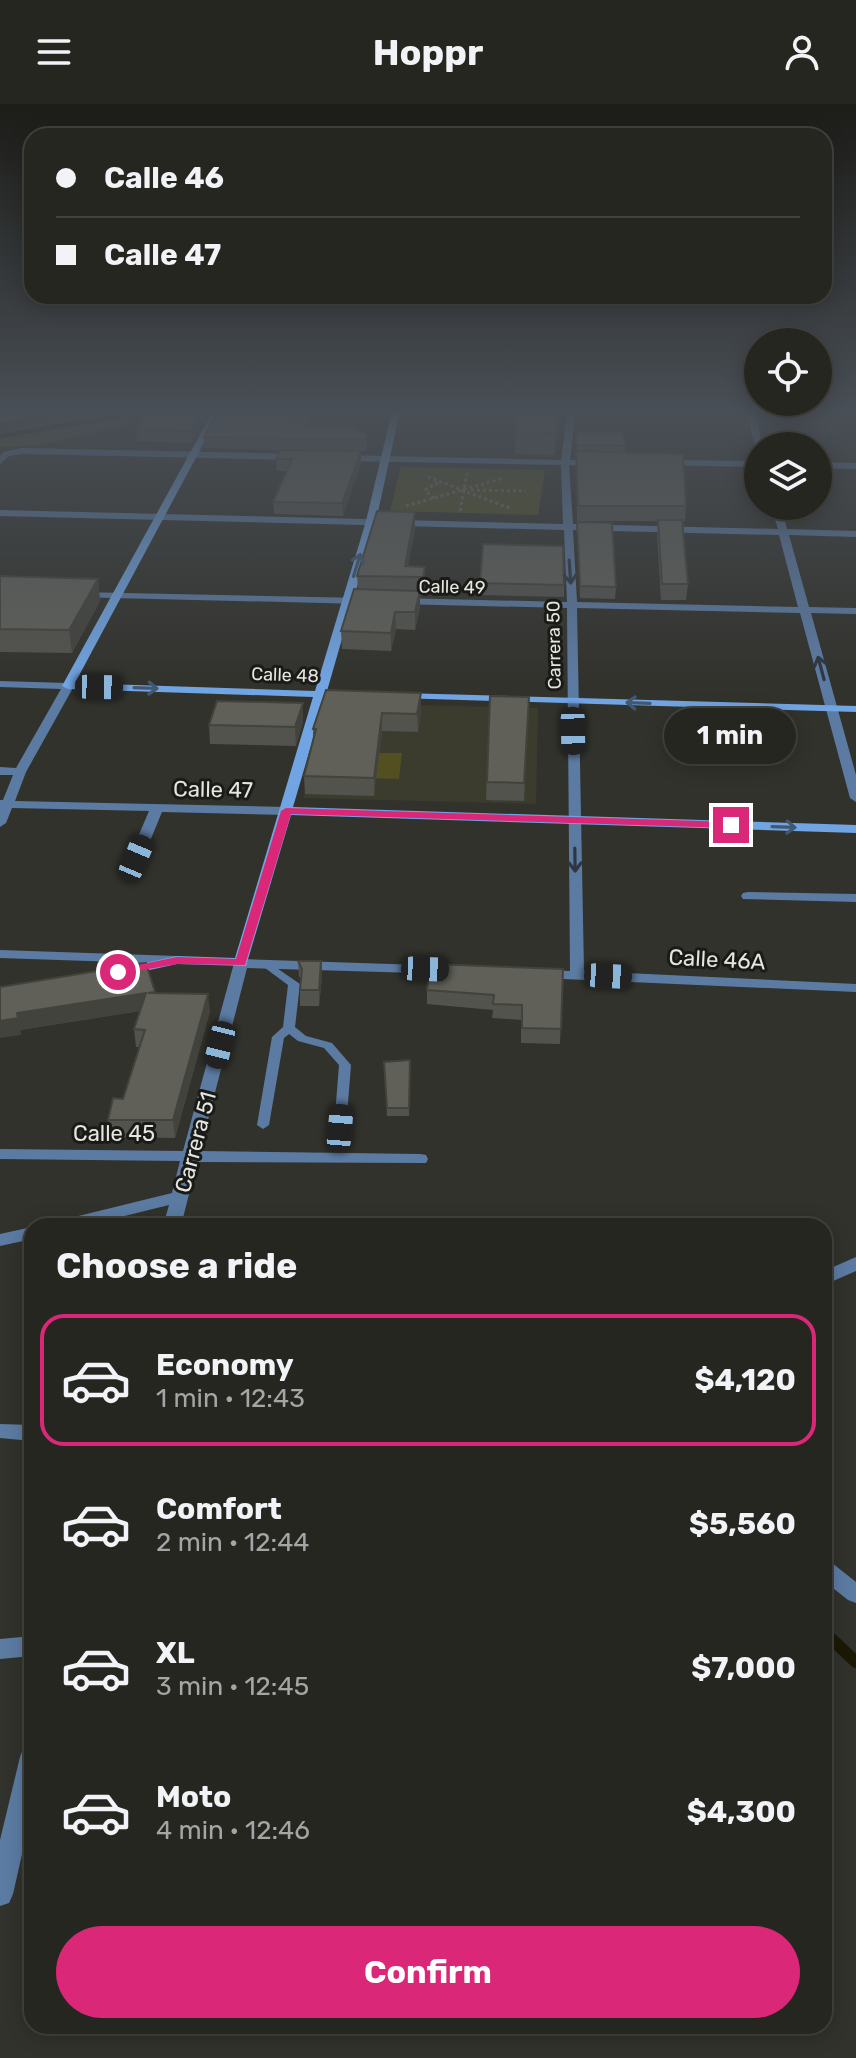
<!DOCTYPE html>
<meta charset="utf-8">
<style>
:root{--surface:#262621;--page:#32322e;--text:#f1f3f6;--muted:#a4a5a5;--line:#42433f;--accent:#db2777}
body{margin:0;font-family:Rubik,sans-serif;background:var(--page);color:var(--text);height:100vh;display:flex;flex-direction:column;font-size:30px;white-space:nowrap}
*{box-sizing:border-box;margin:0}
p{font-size:26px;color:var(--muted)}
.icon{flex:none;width:44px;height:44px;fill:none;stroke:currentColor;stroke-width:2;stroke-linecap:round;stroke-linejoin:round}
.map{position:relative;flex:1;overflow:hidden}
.panel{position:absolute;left:24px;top:1114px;width:808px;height:816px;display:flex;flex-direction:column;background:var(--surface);border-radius:24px;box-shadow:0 4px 20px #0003,0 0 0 2px var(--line)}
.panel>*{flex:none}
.top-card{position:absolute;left:24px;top:24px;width:808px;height:176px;border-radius:24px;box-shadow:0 4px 20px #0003,0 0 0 2px var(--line);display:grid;align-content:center;height:176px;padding:0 32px;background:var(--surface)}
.controls{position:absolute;left:744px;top:224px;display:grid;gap:16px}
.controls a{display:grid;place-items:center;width:88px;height:88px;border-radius:50%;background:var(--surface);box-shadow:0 4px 20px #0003,0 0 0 2px var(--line);font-size:40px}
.end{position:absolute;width:36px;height:36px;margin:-18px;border:10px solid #db2777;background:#fff;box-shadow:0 0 0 4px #fff}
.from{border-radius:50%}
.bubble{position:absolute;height:56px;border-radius:28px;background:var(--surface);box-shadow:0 4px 20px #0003,0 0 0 2px var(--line);font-size:26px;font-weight:700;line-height:56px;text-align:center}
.car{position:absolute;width:24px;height:48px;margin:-24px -12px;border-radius:10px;box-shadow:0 0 6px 2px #0007;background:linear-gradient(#222 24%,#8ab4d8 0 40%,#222 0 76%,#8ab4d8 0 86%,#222 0)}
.top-card b{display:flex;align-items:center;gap:28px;height:76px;font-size:30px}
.top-card b+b{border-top:2px solid var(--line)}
.top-card i{width:20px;height:20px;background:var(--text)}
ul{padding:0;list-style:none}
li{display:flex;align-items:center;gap:24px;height:132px;margin:0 16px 12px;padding:0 16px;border:4px solid transparent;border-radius:24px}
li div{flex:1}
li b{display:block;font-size:30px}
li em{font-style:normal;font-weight:700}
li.selected{border-color:var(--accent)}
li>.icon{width:72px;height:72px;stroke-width:1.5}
h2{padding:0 32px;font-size:36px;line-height:96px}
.button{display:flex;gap:16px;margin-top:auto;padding:16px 32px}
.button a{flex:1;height:92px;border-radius:48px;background:var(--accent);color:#fff;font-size:32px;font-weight:700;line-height:92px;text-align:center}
header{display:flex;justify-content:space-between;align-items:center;height:104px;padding:0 32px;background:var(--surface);font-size:36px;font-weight:700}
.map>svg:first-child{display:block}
</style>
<header><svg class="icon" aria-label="menu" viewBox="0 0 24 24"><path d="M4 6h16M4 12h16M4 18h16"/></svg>Hoppr<svg class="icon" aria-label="person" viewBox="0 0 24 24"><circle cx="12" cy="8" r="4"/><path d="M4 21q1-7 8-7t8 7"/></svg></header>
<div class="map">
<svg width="856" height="1954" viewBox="0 0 856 1954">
<rect width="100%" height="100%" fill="#32322c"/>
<polygon fill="#3b3b2e" points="326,599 538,604 536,700 303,694"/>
<g fill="#524f21">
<polygon points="95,307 131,312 127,320 41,341 0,343 0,328"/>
<polygon points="401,363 545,366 538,411 390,407"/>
<polygon points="366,649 402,649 399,675 362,674"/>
</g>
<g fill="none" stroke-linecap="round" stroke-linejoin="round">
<polyline stroke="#1b1903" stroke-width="5" points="0,332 121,312"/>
<polyline stroke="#1b1903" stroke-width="12" points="824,1528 856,1558"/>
<g stroke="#70706a" stroke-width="3" stroke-dasharray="3 3" stroke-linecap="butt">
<polyline points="428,373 509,404"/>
<polyline points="471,386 526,387"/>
<polyline points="434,394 425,386 439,378"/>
<polyline points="406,402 504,374"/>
<polyline points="460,407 467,369"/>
</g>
<polygon fill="#5c7ba2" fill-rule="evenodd" points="265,856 300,880 295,923 306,932 332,939 351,961 346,1024 344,1027 340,1028 334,1024 339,961 324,944 298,937 289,930 284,934 269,1021 263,1025 257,1021 272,933 283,923 288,881 261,861 260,859 261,857"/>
<g fill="#5c7ba2" fill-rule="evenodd">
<polygon points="27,307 39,307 0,319 0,314"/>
<path d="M568,307H576L570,356H595L599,359L595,362L569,361L573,420L778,425L771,402H781L787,425L856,427V433L789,431L809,503L856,504V510L811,509L856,671V698L850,694L800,509L577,504L584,867L856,880V888L542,874L535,870L542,866L570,867L567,504L398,500L393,497L398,494L567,498L564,426L0,412V406L563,420L561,361L342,357L338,354L342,351L561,356ZM573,426L779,431L798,503L577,498Z"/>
<polygon points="746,307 754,307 763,342 758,342 758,344 755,342"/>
<polygon points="22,344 299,350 303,353 299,356 22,350 9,352 0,360 0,352 3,348"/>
<polygon points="662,356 758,357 758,363 659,361 659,357"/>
<polygon points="818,358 856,359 856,365 818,364"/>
<polygon points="78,488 363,494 368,497 363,500 74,493 73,491"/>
<polygon points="0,577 68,579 74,582 26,668 15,697 286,703 292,707 286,711 162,708 143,754 136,758 129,754 149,707 12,704 6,719 0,723 0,696 3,696 13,671 0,671 0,663 16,664 61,585 0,583"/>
<polygon points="748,788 856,790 856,798 743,795 741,792 743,789"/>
<polygon points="0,846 177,852 184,856 177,860 0,854"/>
<polygon points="241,855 451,862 458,866 451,870 247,864 200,1047 420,1050 426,1051 428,1055 426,1059 197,1058 181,1122 163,1122 169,1101 84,1122 51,1122 54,1118 172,1089 180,1057 0,1055 0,1045 183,1047 234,859"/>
<polygon points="32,1123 32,1135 0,1142 0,1130"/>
<polygon points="856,1153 856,1167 824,1181 824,1167"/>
<polygon points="0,1320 32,1321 32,1337 0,1334"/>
<polygon points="824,1456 832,1459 856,1478 856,1499 848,1496 824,1477"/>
<polygon points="32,1532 32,1552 0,1555 0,1535"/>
<polygon points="32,1642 32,1706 13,1790 9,1799 0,1802 0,1736 20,1653 23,1645"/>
</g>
<polygon fill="#5c7ba2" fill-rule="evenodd" points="851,307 856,307 856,309 852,309"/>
<g fill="#71a4e2" fill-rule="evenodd">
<polygon points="213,307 221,307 75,579 315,587 366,417 392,307 400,307 376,417 327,587 347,588 353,591 347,594 325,594 293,703 856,721 856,729 291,711 246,862 177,860 127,871 122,870 120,867 122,864 177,852 235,854 313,593 68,585 62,582"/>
<polygon points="402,589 856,602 856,608 398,594 396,592"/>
</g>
</g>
<g fill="#53534d">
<polygon points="148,307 210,307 192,339 137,337 136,326"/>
<polygon points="218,307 273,307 273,311 307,322 367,331 367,343 365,347 361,347 361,359 343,412 274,410 273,398 287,367 277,367 276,355 280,346 204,344 204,333"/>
<polygon points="556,307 555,351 515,350 516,328"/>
<polygon points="576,328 625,342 625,348 686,402 685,417 682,417 688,480 686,496 661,496 657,431 658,417 577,417"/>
<polygon points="415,408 415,425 408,462 425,463 425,482 423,492 420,492 420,504 415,526 396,525 391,547 342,545 341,527 358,485 357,472"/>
<polygon points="577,418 616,483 615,495 580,494"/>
<polygon points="0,472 98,475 100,497 72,549 0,548"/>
<polygon points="480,479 564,481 564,493 480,491"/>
<polygon points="326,586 421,606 418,628 382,627 374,692 305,690 304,672 313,636 313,625"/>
<polygon points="490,592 529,593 524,697 486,696"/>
<polygon points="303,599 303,618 296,642 210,640 209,621"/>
<polygon points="298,857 321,857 322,872 319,902 300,902 300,886 301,876 299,872"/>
<polygon points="563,865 560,940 521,939 521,916 492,914 493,906 427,900 427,886"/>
<polygon points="0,883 156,889 210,907 175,1034 110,1033 108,1016 123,995 139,943 136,943 134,925 140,907 20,926 21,931"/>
<polygon points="410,956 409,1012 387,1012 384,958"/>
</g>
<g fill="#43433e">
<polygon points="203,307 210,307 192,339 191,327"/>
<polygon points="361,347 361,359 343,412 342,399"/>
<polygon points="415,408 415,425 406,473 405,462"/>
<polygon points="425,463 425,482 423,492 423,473"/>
<polygon points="98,475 100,497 72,549 69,526"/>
<polygon points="420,487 420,504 415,526 415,508"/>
<polygon points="395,508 396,525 391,547 391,529"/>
<polygon points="421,589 421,606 418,628 417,610"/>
<polygon points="303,599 303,618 296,642 295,623"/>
<polygon points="382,609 382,627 374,692 374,674"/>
<polygon points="321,857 322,872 319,902 319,886"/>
<polygon points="146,889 147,906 20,926 21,931 0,934 0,917 17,909"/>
<polygon points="208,890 210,907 175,1034 173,1016"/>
</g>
<g fill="#606059" stroke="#43433e" stroke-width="2">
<polygon points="148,307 203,307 191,327 136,326"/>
<polygon points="218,307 269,307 267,311 307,312 307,322 351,323 367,331 365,336 204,333"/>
<polygon points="518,307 556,307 556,329 516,328"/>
<polygon points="576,328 623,328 625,342 576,341"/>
<polygon points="280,346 361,347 342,399 273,398 292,355 276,355"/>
<polygon points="576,347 683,350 686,402 578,402"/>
<polygon points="377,407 415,408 405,462 425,463 423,473 357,472"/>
<polygon points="658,416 682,416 688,480 662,480"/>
<polygon points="577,418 612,419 616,483 580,482"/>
<polygon points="483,440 563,442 564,481 480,479"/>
<polygon points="0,472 98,475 69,526 0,525"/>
<polygon points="354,485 420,487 415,508 395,508 391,529 341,527"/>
<polygon points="326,586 421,589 417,610 382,609 374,674 304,672 316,625 313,625"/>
<polygon points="490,592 529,593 524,679 487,678"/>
<polygon points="217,597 303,599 295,623 209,621"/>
<polygon points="298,857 321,857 319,886 300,886 302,865"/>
<polygon points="146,859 155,888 148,889 208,890 173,1016 108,1016 113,994 123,995 145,926 134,925 146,889 17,909 18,914 0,917 0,883"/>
<polygon points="430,860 563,865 561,925 522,924 522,901 493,900 494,891 427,886"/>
<polygon points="410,956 409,1004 387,1004 384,958"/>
</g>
<defs><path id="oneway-shaft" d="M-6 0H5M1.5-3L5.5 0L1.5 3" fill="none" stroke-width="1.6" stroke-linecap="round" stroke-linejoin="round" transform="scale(2)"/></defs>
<g stroke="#415872">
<use href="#oneway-shaft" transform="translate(357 461) rotate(-73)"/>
<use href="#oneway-shaft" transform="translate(146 584) rotate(2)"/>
<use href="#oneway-shaft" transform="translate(638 599) rotate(-178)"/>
<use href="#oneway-shaft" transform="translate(784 723) rotate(2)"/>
</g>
<g stroke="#2e3741">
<use href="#oneway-shaft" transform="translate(570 468) rotate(86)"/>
<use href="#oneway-shaft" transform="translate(821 564) rotate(-105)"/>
<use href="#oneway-shaft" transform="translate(575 756) rotate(89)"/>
</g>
<linearGradient id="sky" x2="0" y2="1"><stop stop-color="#1c1c18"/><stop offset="0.53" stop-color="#494f56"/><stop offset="1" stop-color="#494f56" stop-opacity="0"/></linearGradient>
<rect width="856" height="580" fill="url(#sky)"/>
<polygon fill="#db2777" points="286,704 731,718 736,721 731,724 291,710 245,861 177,860 114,871 114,866 177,853 236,855 281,707"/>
<g text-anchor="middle" stroke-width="6" stroke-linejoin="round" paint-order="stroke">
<g font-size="18" fill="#e5e5e1" stroke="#1a1a17">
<text transform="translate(452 483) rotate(1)" y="6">Calle 49</text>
<text transform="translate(554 541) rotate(-91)" y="6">Carrera 50</text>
<text transform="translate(285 571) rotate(2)" y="6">Calle 48</text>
</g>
<g font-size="22" fill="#e5e5e1" stroke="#1a1a17">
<text transform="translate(213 685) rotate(1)" y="8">Calle 47</text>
<text transform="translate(717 855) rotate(3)" y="8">Calle 46A</text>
<text x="114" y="1037">Calle 45</text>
<text transform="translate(195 1038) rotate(-75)" y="8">Carrera 51</text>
</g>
</g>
</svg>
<div class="controls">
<a><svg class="icon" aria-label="locate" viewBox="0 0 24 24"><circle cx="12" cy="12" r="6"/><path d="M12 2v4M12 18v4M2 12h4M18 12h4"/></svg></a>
<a><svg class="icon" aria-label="layers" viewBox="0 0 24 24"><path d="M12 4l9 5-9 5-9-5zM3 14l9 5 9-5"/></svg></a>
</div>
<i class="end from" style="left:118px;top:868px"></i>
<i class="end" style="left:731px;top:721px"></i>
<div class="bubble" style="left:664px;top:604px;width:132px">1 min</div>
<i class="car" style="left:99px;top:583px;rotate:91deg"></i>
<i class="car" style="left:573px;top:627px;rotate:179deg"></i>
<i class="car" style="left:136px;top:754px;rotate:23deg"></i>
<i class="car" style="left:425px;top:865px;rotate:92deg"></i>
<i class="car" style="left:608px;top:872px;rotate:93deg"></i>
<i class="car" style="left:220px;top:941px;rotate:194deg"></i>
<i class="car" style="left:340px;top:1024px;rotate:5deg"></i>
<div class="top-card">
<b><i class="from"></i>Calle 46</b>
<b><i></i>Calle 47</b>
</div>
<section class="panel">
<h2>Choose a ride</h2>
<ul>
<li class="selected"><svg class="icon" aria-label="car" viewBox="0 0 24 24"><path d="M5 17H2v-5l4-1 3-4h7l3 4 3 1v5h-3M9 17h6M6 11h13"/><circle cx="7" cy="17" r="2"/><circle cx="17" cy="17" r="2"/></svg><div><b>Economy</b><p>1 min · 12:43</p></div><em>$4,120</em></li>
<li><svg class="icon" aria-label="car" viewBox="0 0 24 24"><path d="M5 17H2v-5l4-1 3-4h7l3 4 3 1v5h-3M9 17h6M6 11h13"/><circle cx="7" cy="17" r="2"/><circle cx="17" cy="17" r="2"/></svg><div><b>Comfort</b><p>2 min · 12:44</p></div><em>$5,560</em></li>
<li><svg class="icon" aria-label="car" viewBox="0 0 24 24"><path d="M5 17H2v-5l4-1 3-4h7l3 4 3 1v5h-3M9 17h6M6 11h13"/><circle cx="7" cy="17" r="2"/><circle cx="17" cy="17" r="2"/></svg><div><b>XL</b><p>3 min · 12:45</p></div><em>$7,000</em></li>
<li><svg class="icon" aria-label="car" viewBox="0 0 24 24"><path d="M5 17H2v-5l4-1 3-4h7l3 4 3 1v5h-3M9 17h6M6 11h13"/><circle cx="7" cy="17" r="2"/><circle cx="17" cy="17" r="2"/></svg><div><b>Moto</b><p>4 min · 12:46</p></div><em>$4,300</em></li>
</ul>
<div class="button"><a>Confirm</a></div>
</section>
</div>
